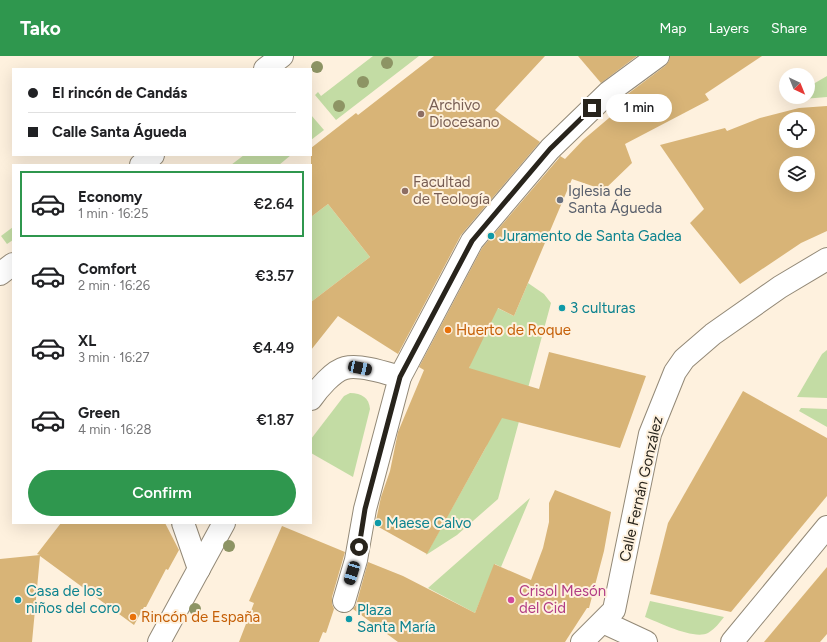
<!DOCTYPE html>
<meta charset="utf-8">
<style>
:root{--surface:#fff;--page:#f2f2f2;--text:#202124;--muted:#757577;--line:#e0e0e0;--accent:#2f974e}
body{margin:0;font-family:Figtree,sans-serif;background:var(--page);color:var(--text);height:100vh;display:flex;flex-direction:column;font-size:15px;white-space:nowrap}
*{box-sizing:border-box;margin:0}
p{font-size:13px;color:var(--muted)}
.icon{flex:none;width:22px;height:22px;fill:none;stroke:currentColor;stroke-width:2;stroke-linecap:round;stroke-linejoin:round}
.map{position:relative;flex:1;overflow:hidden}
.details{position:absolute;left:12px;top:108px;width:300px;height:360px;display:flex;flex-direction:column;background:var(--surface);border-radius:0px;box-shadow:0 4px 16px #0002}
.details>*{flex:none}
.hud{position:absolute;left:12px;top:12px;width:300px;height:88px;border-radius:0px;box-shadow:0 4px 16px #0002;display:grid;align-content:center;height:88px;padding:0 16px;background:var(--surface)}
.needle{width:26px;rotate:137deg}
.controls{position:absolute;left:779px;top:12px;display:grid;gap:8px}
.controls a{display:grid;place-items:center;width:36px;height:36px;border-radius:50%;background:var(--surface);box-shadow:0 4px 16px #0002;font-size:20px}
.end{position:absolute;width:18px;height:18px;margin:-9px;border:5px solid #28241c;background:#fff;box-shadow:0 0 0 2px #fff}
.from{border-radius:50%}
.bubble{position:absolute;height:28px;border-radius:14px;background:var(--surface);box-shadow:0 4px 16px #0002;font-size:13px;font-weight:600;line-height:28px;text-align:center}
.car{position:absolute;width:12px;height:24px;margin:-12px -6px;border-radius:5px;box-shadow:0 0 3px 1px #0007;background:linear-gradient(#222 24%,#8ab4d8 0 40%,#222 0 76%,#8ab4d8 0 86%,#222 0)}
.hud b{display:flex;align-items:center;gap:14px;height:38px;font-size:15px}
.hud b+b{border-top:1px solid var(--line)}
.hud i{width:10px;height:10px;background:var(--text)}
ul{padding:7px 0 0;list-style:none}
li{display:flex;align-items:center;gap:12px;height:66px;margin:0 8px 6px;padding:0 8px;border:2px solid transparent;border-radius:0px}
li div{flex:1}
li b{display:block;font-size:15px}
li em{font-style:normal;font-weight:600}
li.active{border-color:var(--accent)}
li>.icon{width:36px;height:36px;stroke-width:1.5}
.primary-button{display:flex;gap:8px;margin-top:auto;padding:8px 16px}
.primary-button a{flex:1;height:46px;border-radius:24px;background:var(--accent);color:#fff;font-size:16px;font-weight:600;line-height:46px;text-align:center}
header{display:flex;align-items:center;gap:24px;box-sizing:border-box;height:56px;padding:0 20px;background:var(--accent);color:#fff}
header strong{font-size:19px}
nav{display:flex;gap:22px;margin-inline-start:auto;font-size:14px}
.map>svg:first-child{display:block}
</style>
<header>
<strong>Tako</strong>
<nav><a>Map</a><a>Layers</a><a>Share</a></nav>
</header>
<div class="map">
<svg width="827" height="586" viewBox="0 0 827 586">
<rect width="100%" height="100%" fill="#fef1de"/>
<g fill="#c3dca4">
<polygon points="373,0 419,0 336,64 315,39 318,36 321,40"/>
<polygon points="827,20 827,41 803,43 802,41 808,41 808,31"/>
<polygon points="311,59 324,74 311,84"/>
<polygon points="244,99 291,99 279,109 231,109"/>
<polygon points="328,148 370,201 311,246 311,161"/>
<polygon points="13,171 13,184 7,188 1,180"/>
<polygon points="528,227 544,238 551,247 498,443 457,479 426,499 486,391 492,367 469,312 491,249 514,260"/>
<polygon points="827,294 827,342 797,341 822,298"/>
<path d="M350,337C362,337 369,342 370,353L353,421L311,397V383L344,340Z"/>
<polygon points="801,352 827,353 827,371 799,355"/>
<polygon points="530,442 501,511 495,508 475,557 428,532"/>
<path d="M650,545L724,561C720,566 715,573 708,577C694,584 660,567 645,561Z"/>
</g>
<g fill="#d8b477" fill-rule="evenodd">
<polygon points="434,0 545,0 495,54 540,86 461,179 398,298 338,260 311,294 311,246 370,201 328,148 311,161 311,92 356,57 358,59"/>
<polygon points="578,0 637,0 601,27"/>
<polygon points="670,0 762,0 705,38 709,44 625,88 632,107 604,134 572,123 514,260 498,252 469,312 539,333 549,296 646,320 620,392 502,362 427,498 375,469 381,441 390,415 398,376 424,314 419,311 482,192 559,102 560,100 565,103 583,84 622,51 617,46 665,10 669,5"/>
<path d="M827,50V175L801,187L740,228L690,167L704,153L660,89L725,72L727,75L760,62L799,52ZM786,63H808V85H786ZM786,107H808V129H786Z"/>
<polygon points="743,335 827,382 827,440 731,556 650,538 668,467"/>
<polygon points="555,434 611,456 604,495 589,552 587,552 565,586 398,586 353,553 356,549 368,506 403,520 475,557 494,508 531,524 543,492 549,466 549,447"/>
<polygon points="61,467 165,467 179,494 168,514 166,513 146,551 144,551 134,569 40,500 32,586 0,586 0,503 40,499 37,498"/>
<polygon points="282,470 345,496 332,541 332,548 334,553 326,577 323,576 319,586 239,586 254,547 249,545"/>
<polygon points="827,511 827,578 820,586 764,586"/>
</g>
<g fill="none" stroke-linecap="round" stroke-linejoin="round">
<g stroke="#938977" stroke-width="24">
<g id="minor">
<polyline points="265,13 282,0"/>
<polyline points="141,109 153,99"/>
<polyline points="0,218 13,208"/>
<path d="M311,343C318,333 333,315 345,312C360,308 386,317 400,321"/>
<polyline points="183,467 199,513"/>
<polyline points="344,545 356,504 365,453 400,321 472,185 550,93 609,36 658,0"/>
<polyline points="603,566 646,586"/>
<polyline points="159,586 224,467"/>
<polyline points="582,586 614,554 650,378 675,316 684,303 713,278 780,231 827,203"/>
<polyline points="732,586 827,471"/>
</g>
</g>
<use href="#minor" stroke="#fff" stroke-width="22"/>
</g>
<g fill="#8d9464">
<circle cx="387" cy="7" r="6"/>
<circle cx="317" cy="11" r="6"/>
<circle cx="363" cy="26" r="6"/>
<circle cx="339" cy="50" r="6"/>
<circle cx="229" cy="490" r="6"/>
<circle cx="195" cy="553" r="6"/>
</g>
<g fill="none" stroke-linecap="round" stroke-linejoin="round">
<polyline stroke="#28241c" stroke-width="5" points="359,491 365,453 400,321 472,185 550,93 592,52"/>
</g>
<g fill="#8d6e63" stroke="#fef1de" stroke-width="1.5">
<circle cx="421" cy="58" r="4"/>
<circle cx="405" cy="135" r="4"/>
</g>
<circle fill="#6b7280" stroke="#fef1de" stroke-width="1.5" cx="560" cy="144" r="4"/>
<g fill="#0f9aa8" stroke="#fef1de" stroke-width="1.5">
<circle cx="491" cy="180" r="4"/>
<circle cx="562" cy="252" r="4"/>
<circle cx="378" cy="467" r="4"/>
<circle cx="18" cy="544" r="4"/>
<circle cx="349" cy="563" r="4"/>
</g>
<g fill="#e8710a" stroke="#fef1de" stroke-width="1.5">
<circle cx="448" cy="274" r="4"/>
<circle cx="133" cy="561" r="4"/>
</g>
<circle fill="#d1479c" stroke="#fef1de" stroke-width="1.5" cx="511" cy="544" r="4"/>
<g text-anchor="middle" stroke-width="4" stroke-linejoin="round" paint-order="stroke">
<g font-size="15" fill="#785e54" stroke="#fef1de" text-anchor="start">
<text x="429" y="54">Archivo<tspan x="429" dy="17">Diocesano</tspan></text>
<text x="413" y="131">Facultad<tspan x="413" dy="17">de Teología</tspan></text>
</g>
<g font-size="15" fill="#5b616d" stroke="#fef1de" text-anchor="start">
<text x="568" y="140">Iglesia de<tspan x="568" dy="17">Santa Águeda</tspan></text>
</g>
<g font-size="15" fill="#0d838f" stroke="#fef1de" text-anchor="start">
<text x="499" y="185">Juramento de Santa Gadea</text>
<text x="570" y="257">3 culturas</text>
<text x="386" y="472">Maese Calvo</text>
<text x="26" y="540">Casa de los<tspan x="26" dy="17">niños del coro</tspan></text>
<text x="357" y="559">Plaza<tspan x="357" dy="17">Santa María</tspan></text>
</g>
<g font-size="15" fill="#c56008" stroke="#fef1de" text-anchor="start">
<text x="456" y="279">Huerto de Roque</text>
<text x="141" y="566">Rincón de España</text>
</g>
<g font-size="15" fill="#28241c" stroke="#fef1de">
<text transform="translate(641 433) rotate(-77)" y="5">Calle Fernán González</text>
</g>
<g font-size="15" fill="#b23c85" stroke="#fef1de" text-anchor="start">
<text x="519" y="540">Crisol Mesón<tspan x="519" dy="17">del Cid</tspan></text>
</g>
</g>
</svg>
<div class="controls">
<a><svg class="needle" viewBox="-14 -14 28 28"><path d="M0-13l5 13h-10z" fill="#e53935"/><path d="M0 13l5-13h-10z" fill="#757577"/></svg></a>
<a><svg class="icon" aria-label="locate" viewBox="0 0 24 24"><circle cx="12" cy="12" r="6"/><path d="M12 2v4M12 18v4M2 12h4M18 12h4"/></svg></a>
<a><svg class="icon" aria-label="layers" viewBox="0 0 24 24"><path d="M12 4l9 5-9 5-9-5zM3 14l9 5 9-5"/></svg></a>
</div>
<i class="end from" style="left:359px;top:491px"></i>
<i class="end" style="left:592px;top:52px"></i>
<div class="bubble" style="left:606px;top:38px;width:66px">1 min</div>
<i class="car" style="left:360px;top:312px;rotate:102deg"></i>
<i class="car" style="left:352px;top:517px;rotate:197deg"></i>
<div class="hud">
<b><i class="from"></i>El rincón de Candás</b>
<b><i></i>Calle Santa Águeda</b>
</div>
<section class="details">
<ul>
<li class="active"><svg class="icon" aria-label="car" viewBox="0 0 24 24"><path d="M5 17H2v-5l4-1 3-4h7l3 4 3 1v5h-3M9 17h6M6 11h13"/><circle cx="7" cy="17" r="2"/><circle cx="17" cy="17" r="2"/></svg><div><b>Economy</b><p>1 min · 16:25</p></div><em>€2.64</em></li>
<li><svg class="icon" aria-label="car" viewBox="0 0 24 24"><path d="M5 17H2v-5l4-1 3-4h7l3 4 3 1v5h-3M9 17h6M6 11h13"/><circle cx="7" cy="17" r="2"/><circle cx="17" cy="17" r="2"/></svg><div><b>Comfort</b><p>2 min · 16:26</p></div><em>€3.57</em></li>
<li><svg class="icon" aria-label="car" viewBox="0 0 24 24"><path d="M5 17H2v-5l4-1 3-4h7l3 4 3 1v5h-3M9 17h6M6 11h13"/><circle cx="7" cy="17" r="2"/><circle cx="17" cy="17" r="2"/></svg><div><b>XL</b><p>3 min · 16:27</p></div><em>€4.49</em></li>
<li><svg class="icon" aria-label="car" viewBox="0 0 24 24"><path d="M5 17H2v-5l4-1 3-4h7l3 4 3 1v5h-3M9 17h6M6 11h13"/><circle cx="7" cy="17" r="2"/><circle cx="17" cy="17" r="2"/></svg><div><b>Green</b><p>4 min · 16:28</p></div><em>€1.87</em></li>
</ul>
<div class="primary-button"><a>Confirm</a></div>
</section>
</div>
